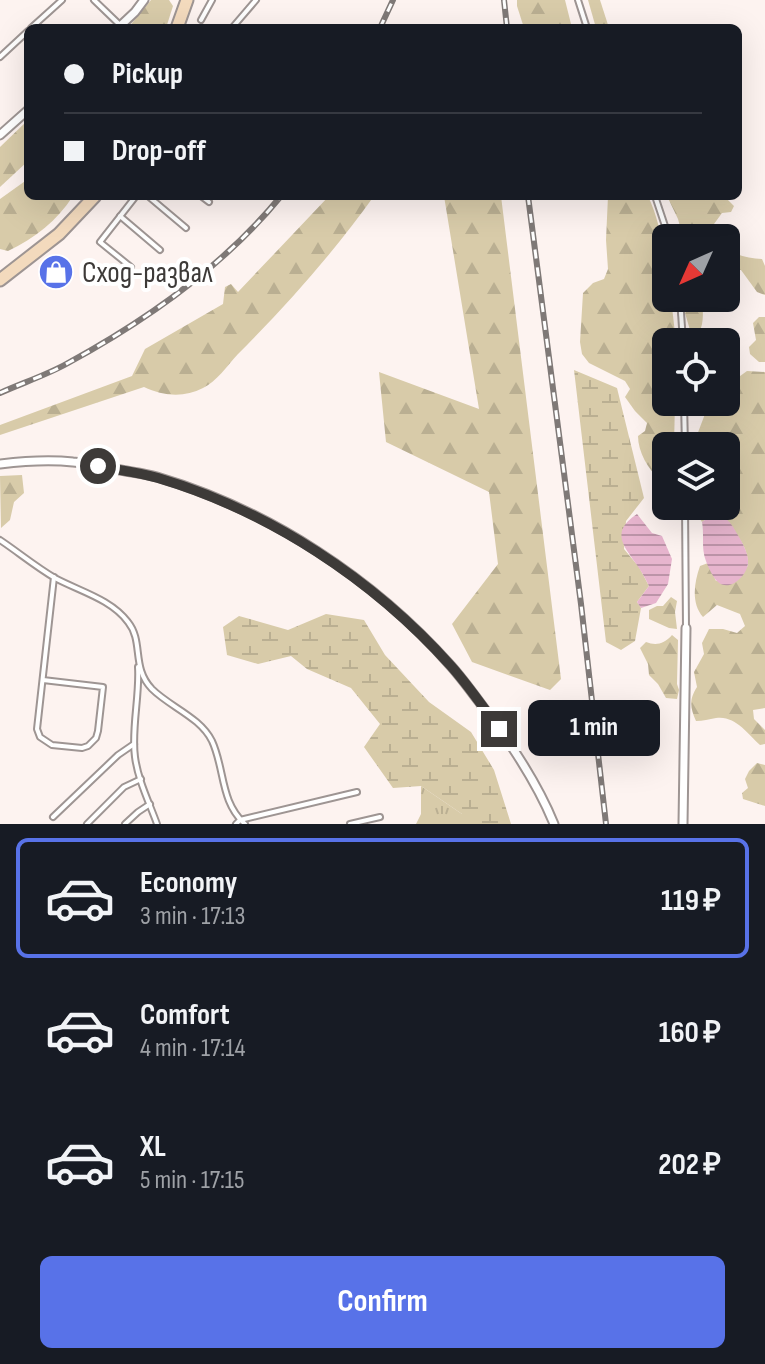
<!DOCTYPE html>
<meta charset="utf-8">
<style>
:root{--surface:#171b24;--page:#242831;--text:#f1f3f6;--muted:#9ea1a6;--line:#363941;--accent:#5872e8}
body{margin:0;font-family:"Sofia Sans Condensed",sans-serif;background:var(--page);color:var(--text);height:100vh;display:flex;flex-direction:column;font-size:30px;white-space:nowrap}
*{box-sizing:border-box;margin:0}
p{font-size:26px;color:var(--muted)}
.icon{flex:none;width:44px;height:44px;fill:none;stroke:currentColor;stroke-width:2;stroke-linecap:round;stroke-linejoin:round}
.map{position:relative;height:824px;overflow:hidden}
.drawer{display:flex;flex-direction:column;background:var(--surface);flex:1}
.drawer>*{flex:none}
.banner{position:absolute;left:24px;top:24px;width:718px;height:176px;border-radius:12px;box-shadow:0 8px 32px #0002;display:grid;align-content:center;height:176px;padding:0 40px;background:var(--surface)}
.needle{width:52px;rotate:225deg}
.controls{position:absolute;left:652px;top:224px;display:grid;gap:16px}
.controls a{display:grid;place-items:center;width:88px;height:88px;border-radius:12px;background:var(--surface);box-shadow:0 8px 32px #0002;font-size:40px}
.end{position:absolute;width:36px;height:36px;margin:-18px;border:10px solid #3d3a38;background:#fff;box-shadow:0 0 0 4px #fff}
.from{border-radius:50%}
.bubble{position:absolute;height:56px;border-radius:12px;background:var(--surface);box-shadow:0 8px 32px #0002;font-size:26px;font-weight:700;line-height:56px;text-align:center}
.banner b{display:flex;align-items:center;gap:28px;height:76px;font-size:30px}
.banner b+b{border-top:2px solid var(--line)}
.banner i{width:20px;height:20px;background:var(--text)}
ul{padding:14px 0 0;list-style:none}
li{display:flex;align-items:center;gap:24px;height:120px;margin:0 16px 12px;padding:0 24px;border:4px solid transparent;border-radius:12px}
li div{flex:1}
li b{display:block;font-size:30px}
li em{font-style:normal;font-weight:700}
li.active{border-color:var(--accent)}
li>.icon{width:72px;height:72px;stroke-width:1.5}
.button{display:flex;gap:16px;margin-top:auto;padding:16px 40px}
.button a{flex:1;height:92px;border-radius:12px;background:var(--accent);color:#fff;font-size:32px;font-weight:700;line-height:92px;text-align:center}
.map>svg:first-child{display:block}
</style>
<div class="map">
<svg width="765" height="824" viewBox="0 0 765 824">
<defs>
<pattern id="grass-tufts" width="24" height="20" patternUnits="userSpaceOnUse" patternTransform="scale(2)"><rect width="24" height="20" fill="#d8cba9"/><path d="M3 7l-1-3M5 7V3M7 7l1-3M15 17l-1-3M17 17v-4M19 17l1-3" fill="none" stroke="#baaf92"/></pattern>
<pattern id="forest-firs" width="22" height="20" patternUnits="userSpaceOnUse" patternTransform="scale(2)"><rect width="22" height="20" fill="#d8cba9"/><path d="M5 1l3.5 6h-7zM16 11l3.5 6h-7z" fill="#baaf92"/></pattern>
<pattern id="wetland-marsh" width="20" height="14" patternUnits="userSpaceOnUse" patternTransform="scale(2)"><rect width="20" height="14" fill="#d8cba9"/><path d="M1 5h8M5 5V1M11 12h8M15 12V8" fill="none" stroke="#baaf92"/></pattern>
<pattern id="water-rules" width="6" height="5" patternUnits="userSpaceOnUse" patternTransform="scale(2)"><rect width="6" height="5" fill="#e7b5ce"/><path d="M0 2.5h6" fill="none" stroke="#bc94a8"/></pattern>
</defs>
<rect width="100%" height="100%" fill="#fdf3f0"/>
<polygon fill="url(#grass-tufts)" points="421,786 462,814 462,824 416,824 421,814"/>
<g fill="url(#forest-firs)">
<polygon points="151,0 169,0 173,6 166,28 128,28"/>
<polygon points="517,0 565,0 572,28 524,28 517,6"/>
<polygon points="588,0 600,0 609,28 596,28"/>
<polygon points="28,120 28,161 0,187 0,147"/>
<path d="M28,179V196H73C57,221 35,238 8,251L0,249V199Z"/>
<path d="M329,196H374C334,252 287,305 238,354C228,365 216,382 203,388C184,398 163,396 144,387L0,435V425L132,376L145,349L223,304L225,287L231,284L238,292Z"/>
<polygon points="444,196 501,196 561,679 550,690 472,662 452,624 498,564 489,492 386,442 379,372 479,409"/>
<path d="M608,196H648C663,228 666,263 666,298H671L676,342H666V402H675L674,446H666V477L660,480C648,469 638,452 638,436L645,431L647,423L635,411L625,397L630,389L625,381L589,363L582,354L580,342L583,293L593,283L604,279L608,269L606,240Z"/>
<polygon points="667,196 724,196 734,206 731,212 722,213 714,224 718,238 683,238 678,219"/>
<path d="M726,248C736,256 749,258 762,259L765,266V295L757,292L741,270H726Z"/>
<path d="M688,298H703C702,311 705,321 699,333L690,330L685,313Z"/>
<polygon points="759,317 765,317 765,362 759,362 750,354 749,347 756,340 753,323"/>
<path d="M747,371L765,372V708L753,710L754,719L765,730V744L760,745C748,734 735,715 716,718C709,719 703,721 696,721C690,707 689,700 697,687L694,672L704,654L702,643L709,629H723L737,633L745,626L740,614L717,605L703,617C691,603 694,583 700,566L708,563L716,581L748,566C749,545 733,530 719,515H712L702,522L694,510V506H726V446H696L697,435L705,414L700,402H726V375L736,379Z"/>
<polygon points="22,475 24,493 14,502 10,520 1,528 0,476"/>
<polygon points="671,597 677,601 675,612 677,629 669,628 649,619 649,610 657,606 663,606"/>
<path d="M672,635L678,640L677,684L679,690L677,699L666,698L658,684L649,675L648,664L640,648L646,642C656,646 664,644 672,635Z"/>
<polygon points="757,763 765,765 765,806 743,799 742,793 748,788 745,779 749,771"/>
</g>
<g fill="url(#wetland-marsh)">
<polygon points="574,370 617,388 644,498 626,521 624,549 639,567 649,586 637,602 641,608 635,641 621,650 606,642"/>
<polygon points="326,614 364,620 385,655 429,702 471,732 494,770 511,824 462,824 462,814 421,786 393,788 364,747 380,724 351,688 307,669 291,656 258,664 227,655 223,627 239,616 288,630"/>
</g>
<g fill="url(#water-rules)">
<path d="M637,514L652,533L662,536L672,559L668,584L656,603L641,608L637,602L649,586C646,580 643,574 639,568C626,548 608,533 637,514Z"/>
<path d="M712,515C725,515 730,521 736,532C741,540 748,552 748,561C749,574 730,593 718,582C713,578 705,561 704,554C702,545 704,533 702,522Z"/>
</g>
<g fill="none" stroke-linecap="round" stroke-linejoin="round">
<g stroke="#9e9593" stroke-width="8">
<g id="lane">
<polyline points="94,0 121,26"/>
<polyline points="578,0 587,28"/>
<polyline points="201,20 212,0"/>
<polyline points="31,28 62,0"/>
<polyline points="232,28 256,0"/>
<polyline points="0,57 28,31"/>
<polyline points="148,196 186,228"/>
<polyline points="201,196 209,202"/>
<polyline points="655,196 669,238"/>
<polyline points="120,216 160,250"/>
<polyline points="131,267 100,242 136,196"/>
<polyline points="680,298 683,342"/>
<polyline points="684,402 685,446"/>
<polyline points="685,506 686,628"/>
<path d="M0,540C18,552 36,567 55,578C79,591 111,599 128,622C144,642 131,667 152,689C170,707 200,717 212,741C225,769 220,802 245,824"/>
<path d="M138,667C140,695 131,730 135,757C138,780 149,802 157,824"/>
<polyline points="43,680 103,687 98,731 96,738 88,746 82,748 52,745 40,737 37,729 54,577"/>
<polyline points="53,817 118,755 134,744"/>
<polyline points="87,824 124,787 141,779"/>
<polyline points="125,824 138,812 150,804"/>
<polyline points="236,824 240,820 357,792"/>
<polyline points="350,824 380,817"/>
</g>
</g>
<g stroke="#9e9593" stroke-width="11">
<g id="street">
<polyline points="118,28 135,12 144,0"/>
<polyline points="0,135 28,110"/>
<path d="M0,464C24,461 48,459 73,462C87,463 101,467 115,469C129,472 143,473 157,477C269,510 374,579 451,666C467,684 481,705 496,724C519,756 539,787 554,824"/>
<polyline points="683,824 686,628"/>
</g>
</g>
<g stroke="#9e9593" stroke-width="15">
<g id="secondary">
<polyline points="177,28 187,0"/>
<polyline points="0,280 59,234 95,196"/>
</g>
</g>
<use href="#lane" stroke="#fff" stroke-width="4"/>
<use href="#street" stroke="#fff" stroke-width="7"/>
<use href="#secondary" stroke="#f3dabd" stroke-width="11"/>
<g stroke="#7f7977" stroke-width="6">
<g id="rail">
<polyline points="504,0 507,28"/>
<polyline points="380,28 393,0"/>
<polyline points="528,196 581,604 606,824"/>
<path d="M0,393C22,383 47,375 68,363C147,320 224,266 281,196"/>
</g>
</g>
<use href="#rail" stroke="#fff" stroke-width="3" stroke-dasharray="9" stroke-linecap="butt"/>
</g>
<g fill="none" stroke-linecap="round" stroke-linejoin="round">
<path stroke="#3d3a38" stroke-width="10" d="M98,466C117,470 138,472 158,478C269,511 373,579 451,666C468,685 484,708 499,729"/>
</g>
<defs>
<g id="shop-disc" transform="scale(1.8)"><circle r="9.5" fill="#5872e8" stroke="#fff"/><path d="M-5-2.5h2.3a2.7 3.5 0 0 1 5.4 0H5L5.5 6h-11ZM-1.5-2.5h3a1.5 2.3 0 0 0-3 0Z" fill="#fff"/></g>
</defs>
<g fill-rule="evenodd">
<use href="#shop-disc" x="56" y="272"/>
</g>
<g text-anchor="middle" stroke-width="8" stroke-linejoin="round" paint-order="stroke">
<g font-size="30" fill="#3d3a38" stroke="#fff" text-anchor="start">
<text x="82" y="282">Сход-развал</text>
</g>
</g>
</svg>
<div class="controls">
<a><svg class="needle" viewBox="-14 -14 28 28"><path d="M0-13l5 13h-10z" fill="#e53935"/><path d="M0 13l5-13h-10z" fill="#9ea1a6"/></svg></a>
<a><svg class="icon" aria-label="locate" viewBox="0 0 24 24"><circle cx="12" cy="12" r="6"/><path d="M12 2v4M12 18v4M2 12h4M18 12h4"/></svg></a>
<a><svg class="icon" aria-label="layers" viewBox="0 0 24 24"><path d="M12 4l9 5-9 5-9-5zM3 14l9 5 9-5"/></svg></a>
</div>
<i class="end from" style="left:98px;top:466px"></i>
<i class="end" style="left:499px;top:729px"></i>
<div class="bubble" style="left:528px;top:700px;width:132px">1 min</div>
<div class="banner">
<b><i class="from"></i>Pickup</b>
<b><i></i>Drop-off</b>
</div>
</div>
<section class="drawer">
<ul>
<li class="active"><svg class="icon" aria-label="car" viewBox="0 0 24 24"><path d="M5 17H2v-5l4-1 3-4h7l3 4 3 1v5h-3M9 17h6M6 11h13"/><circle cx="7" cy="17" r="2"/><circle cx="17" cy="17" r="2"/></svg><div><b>Economy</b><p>3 min · 17:13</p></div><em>119 ₽</em></li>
<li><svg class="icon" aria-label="car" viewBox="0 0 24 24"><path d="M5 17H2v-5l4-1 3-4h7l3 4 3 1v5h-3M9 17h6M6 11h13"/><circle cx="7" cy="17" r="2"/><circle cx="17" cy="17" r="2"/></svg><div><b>Comfort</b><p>4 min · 17:14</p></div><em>160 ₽</em></li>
<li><svg class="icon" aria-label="car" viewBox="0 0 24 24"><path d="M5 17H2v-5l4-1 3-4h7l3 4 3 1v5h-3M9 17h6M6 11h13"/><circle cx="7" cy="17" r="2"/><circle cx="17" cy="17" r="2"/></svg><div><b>XL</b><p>5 min · 17:15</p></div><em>202 ₽</em></li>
</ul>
<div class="button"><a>Confirm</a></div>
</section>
